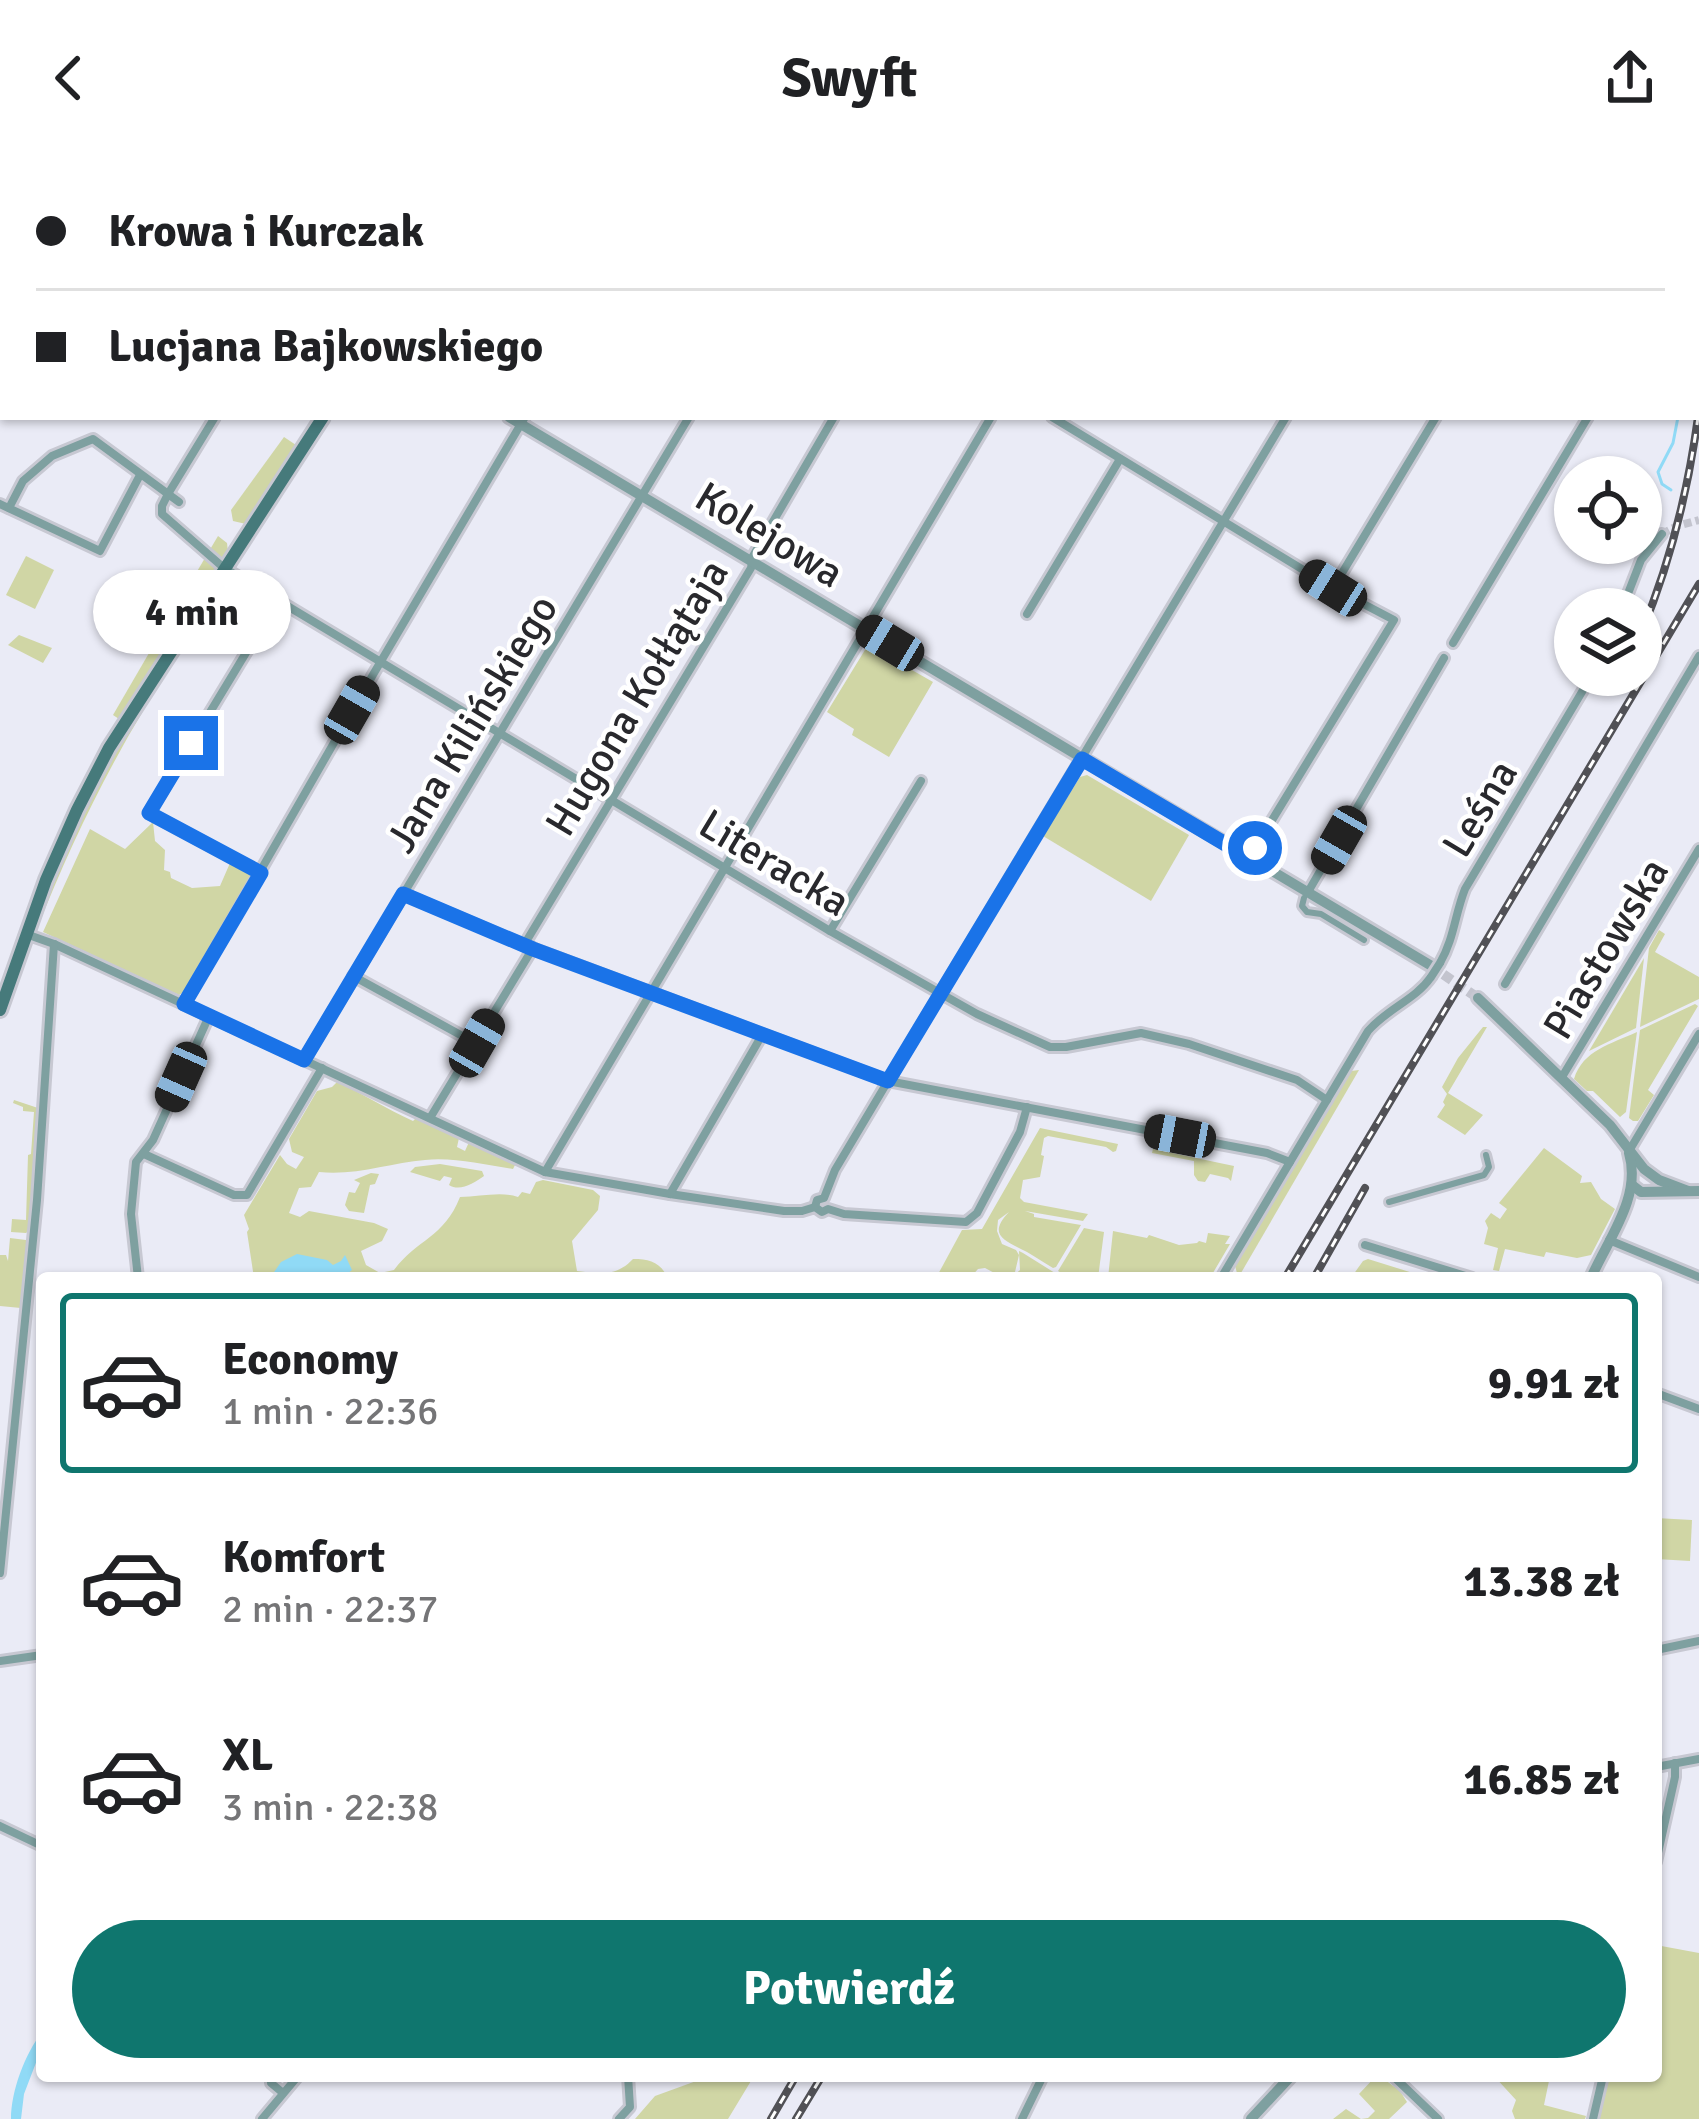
<!DOCTYPE html>
<html lang="pl">
<meta charset="utf-8">
<style>
:root{--surface:#fff;--page:#f2f2f2;--text:#202124;--muted:#757577;--line:#e0e0e0;--accent:#0f766e}
body{margin:0;font-family:Signika,sans-serif;background:var(--page);color:var(--text);height:100vh;display:flex;flex-direction:column;font-size:45px;white-space:nowrap}
*{box-sizing:border-box;margin:0}
p{font-size:39px;color:var(--muted)}
.icon{flex:none;width:66px;height:66px;fill:none;stroke:currentColor;stroke-width:2;stroke-linecap:round;stroke-linejoin:round}
.map{position:relative;flex:1;overflow:hidden}
.panel{position:absolute;left:36px;top:1116px;width:1626px;height:810px;display:flex;flex-direction:column;background:var(--surface);border-radius:12px;box-shadow:0 3px 9px #0004}
.panel>*{flex:none}
.top-card{position:absolute;left:0px;top:0px;width:1701px;height:264px;box-shadow:0 3px 9px #0004;display:grid;align-content:center;height:264px;padding:0 36px;background:var(--surface)}
.controls{position:absolute;left:1554px;top:300px;display:grid;gap:24px}
.controls a{display:grid;place-items:center;width:108px;height:108px;border-radius:50%;background:var(--surface);box-shadow:0 3px 9px #0004;font-size:60px}
.end{position:absolute;width:54px;height:54px;margin:-27px;border:15px solid #1a73e8;background:#fff;box-shadow:0 0 0 6px #fff}
.from{border-radius:50%}
.bubble{position:absolute;height:84px;border-radius:42px;background:var(--surface);box-shadow:0 3px 9px #0004;font-size:39px;font-weight:700;line-height:84px;text-align:center}
.car{position:absolute;width:36px;height:72px;margin:-36px -18px;border-radius:15px;box-shadow:0 0 9px 3px #0007;background:linear-gradient(#222 24%,#8ab4d8 0 40%,#222 0 76%,#8ab4d8 0 86%,#222 0)}
.top-card b{display:flex;align-items:center;gap:42px;height:114px;font-size:45px}
.top-card b+b{border-top:3px solid var(--line)}
.top-card i{width:30px;height:30px;background:var(--text)}
ul{padding:21px 0 0;list-style:none}
li{display:flex;align-items:center;gap:36px;height:180px;margin:0 24px 18px;padding:0 12px;border:6px solid transparent;border-radius:12px}
li div{flex:1}
li b{display:block;font-size:45px}
li em{font-style:normal;font-weight:700}
li.selected{border-color:var(--accent)}
li>.icon{width:108px;height:108px;stroke-width:1.5}
.button{display:flex;gap:24px;margin-top:auto;padding:24px 36px}
.button a{flex:1;height:138px;border-radius:72px;background:var(--accent);color:#fff;font-size:48px;font-weight:700;line-height:138px;text-align:center}
header{display:flex;justify-content:space-between;align-items:center;height:156px;padding:0 36px;background:var(--surface);font-size:54px;font-weight:700}
.map>svg:first-child{display:block}
</style>
<header><svg class="icon" aria-label="back" viewBox="0 0 24 24"><path d="M15 5l-7 7 7 7"/></svg>Swyft<svg class="icon" aria-label="share" viewBox="0 0 24 24"><path d="M12 15V3M7 8l5-5 5 5M5 13v7h14v-7"/></svg></header>
<div class="map">
<svg width="1699" height="1963" viewBox="0 0 1699 1963">
<rect width="100%" height="100%" fill="#eaebf6"/>
<g fill="#d0d6a5">
<polygon points="284,281 296,289 246,368 233,365 231,354"/>
<polygon points="218,380 227,387 228,396 201,438 196,440 186,434"/>
<polygon points="26,400 54,414 35,453 6,439"/>
<path d="M232,421C211,443 196,473 179,498C121,585 75,676 37,773C38,752 50,731 58,711C101,609 162,519 221,427Z"/>
<polygon points="181,442 190,448 190,454 119,563 113,559"/>
<polygon points="19,479 52,492 43,507 8,489"/>
<polygon points="868,489 933,526 889,601 852,579 854,573 827,556"/>
<polygon points="1087,619 1189,679 1151,745 1043,680 1080,621"/>
<polygon points="153,666 155,685 165,694 164,714 170,716 171,722 192,732 220,730 230,707 252,720 188,833 179,839 43,776 90,673 125,693"/>
<polygon points="1659,774 1665,778 1655,796 1699,821 1699,843 1640,871 1649,792"/>
<polygon points="1644,802 1636,872 1589,895"/>
<polygon points="1695,848 1698,850 1648,934 1654,939 1638,965 1633,965 1629,962 1640,874"/>
<polygon points="1483,871 1487,871 1448,937 1483,959 1465,979 1437,961 1445,949 1443,946 1447,938 1442,931 1458,902"/>
<path d="M1637,876L1626,956L1620,961L1593,935H1587L1574,923C1583,894 1611,888 1637,876Z"/>
<polygon points="1359,914 1241,1117 1237,1117 1235,1110 1348,918 1351,915"/>
<path d="M337,926C364,938 386,953 413,965L416,962L459,982L457,991L465,995L469,986L516,1007L513,1013C484,1009 454,1001 425,1004C390,1007 355,1020 319,1016L311,1031L299,1032L289,1057L300,1061L309,1055L374,1067L388,1073L382,1085L361,1095L366,1109L380,1117L394,1114C417,1083 444,1082 460,1041C480,1041 500,1035 518,1041L522,1036L530,1038L536,1026L543,1024L593,1034L600,1040L598,1054L572,1085L577,1115C600,1118 616,1121 633,1103C650,1103 660,1106 668,1122H254L247,1076L249,1073L244,1059L280,999L287,1008L296,1013L304,1001L292,996L289,983L317,935L332,931Z"/>
<polygon points="14,944 38,952 29,1074 26,1077 11,1076 12,1063 26,1064 28,999 31,998 34,956 23,955 23,951 13,947"/>
<path d="M1040,972L1118,988L1116,995L1113,996L1106,991L1048,980L1044,982L1041,999L1044,1000L1040,1021L1023,1024L1020,1042L1024,1046L1088,1058L1083,1065L1025,1055L1034,1058V1061L1081,1069L1056,1111L1053,1112C1044,1107 1036,1101 1027,1096C1006,1085 986,1080 1009,1056L998,1064L997,1075L1002,1088L1016,1094L1019,1099L1015,1116L1002,1121L985,1112L978,1113L970,1122H936L962,1074L982,1073Z"/>
<polygon points="1544,992 1582,1020 1580,1027 1591,1026 1601,1043 1615,1053 1591,1099 1577,1102 1546,1096 1544,1101 1505,1093 1499,1115 1493,1114 1498,1092 1484,1088 1488,1072 1485,1065 1491,1057 1500,1063 1507,1053 1499,1047"/>
<polygon points="1153,993 1234,1010 1231,1025 1228,1022 1210,1018 1205,1026 1198,1025 1194,1019 1194,1005 1152,997"/>
<path d="M440,1008L482,1015L484,1020C474,1027 460,1036 449,1029L452,1022L444,1020L440,1025L410,1016L415,1011Z"/>
<polygon points="371,1017 379,1018 375,1028 370,1029 364,1057 349,1055 345,1049 349,1036 355,1037 360,1027 354,1024"/>
<polygon points="1084,1072 1104,1076 1098,1122 1070,1122 1058,1115"/>
<polygon points="1113,1075 1147,1082 1149,1079 1179,1089 1197,1087 1199,1085 1206,1087 1208,1077 1230,1080 1225,1088 1230,1088 1210,1122 1108,1122"/>
<polygon points="10,1082 26,1084 28,1088 21,1152 0,1150 0,1099 6,1099 8,1105"/>
<polygon points="1019,1095 1023,1097 1063,1122 1011,1122 1020,1114"/>
<polygon points="1368,1103 1429,1122 1345,1122 1353,1119 1363,1105"/>
<polygon points="1656,1362 1692,1364 1690,1405 1656,1403"/>
<polygon points="1656,1789 1699,1797 1699,1963 1597,1963 1608,1920 1656,1920"/>
<polygon points="700,1920 754,1920 728,1963 635,1963 655,1940 699,1924"/>
<polygon points="1376,1920 1380,1920 1400,1935 1407,1946 1389,1963 1333,1963 1346,1953 1361,1963 1368,1962 1375,1955 1359,1938"/>
<polygon points="1494,1920 1550,1920 1544,1949 1586,1960 1585,1963 1515,1963 1512,1955 1516,1944"/>
</g>
<g fill="#90daf6">
<polygon points="297,1098 327,1104 333,1109 341,1105 345,1099 352,1114 342,1122 270,1122 281,1106"/>
<path d="M42,1876V1891L24,1938L21,1963H11C11,1935 25,1898 42,1876Z"/>
</g>
<g fill="none" stroke-linecap="round" stroke-linejoin="round">
<g stroke="#90daf6" stroke-width="3">
<polyline points="1669,0 1669,3"/>
<polyline points="1671,334 1662,328 1658,316 1673,287 1678,261"/>
</g>
<polyline stroke="#c3c4ce" stroke-width="8" stroke-dasharray="8 4" stroke-linecap="butt" points="1662,378 1677,370 1699,364"/>
<polyline stroke="#c3c4ce" stroke-width="10" stroke-dasharray="10 5" stroke-linecap="butt" points="1431,810 1478,842"/>
<g stroke="#c7c8d2" stroke-width="12">
<g id="pedestrian">
<polyline points="1304,742 1302,750 1307,756 1321,758 1364,784"/>
<polyline points="1389,1046 1484,1019 1489,1011 1486,999"/>
</g>
</g>
<g stroke="#c7c8d2" stroke-width="14">
<g id="minor">
<polyline points="145,0 147,3"/>
<polyline points="258,0 260,3"/>
<polyline points="329,0 331,3"/>
<polyline points="615,0 620,3"/>
<polyline points="1333,0 1338,3"/>
<polyline points="1653,0 1653,3"/>
<polyline points="16,3 20,0"/>
<polyline points="844,3 846,0"/>
<polyline points="988,3 989,0"/>
<polyline points="1145,3 1146,0"/>
<polyline points="1289,3 1291,0"/>
<polyline points="1440,3 1442,0"/>
<polyline points="1596,3 1597,0"/>
<polyline points="0,15 3,13"/>
<polyline points="215,261 168,338 162,350 162,358 224,412 830,775 977,858 1050,891 1066,891 1141,877 1189,888 1297,924 1327,944"/>
<polyline points="1052,261 1333,432 1394,464 1249,702"/>
<polyline points="0,348 100,395 140,319"/>
<polyline points="9,352 23,325 52,300 93,283 179,346"/>
<polyline points="1333,432 1436,261"/>
<polyline points="1622,453 1641,404 1662,378"/>
<polyline points="1027,458 1120,303"/>
<polyline points="1453,487 1588,261"/>
<polyline points="261,717 149,657 278,444"/>
<polyline points="1308,736 1444,502"/>
<polyline points="403,738 524,789 888,925 1267,997 1290,1006"/>
<polyline points="830,775 921,625"/>
<polyline points="26,778 54,788 545,1016 670,1038 784,1055 802,1055 815,1051 822,1056 828,1053 844,1058 966,1066 977,1057 1020,976 1027,951"/>
<polyline points="524,789 751,412 753,400 834,261"/>
<path d="M1440,807C1454,783 1455,758 1465,733L1592,519"/>
<polyline points="353,820 477,888"/>
<polyline points="1505,828 1699,500"/>
<polyline points="184,848 374,517 525,261"/>
<polyline points="304,904 689,261"/>
<polyline points="1562,921 1699,693"/>
<polyline points="430,962 533,792"/>
<polyline points="1629,995 1699,878"/>
<polyline points="144,998 234,1039 247,1039 322,912"/>
<polyline points="545,1016 991,261"/>
<polyline points="670,1038 762,879"/>
<polyline points="815,1051 817,1044 824,1042 835,1014 888,925 1286,261"/>
<polyline points="1609,1084 1699,1121"/>
<polyline points="1365,1089 1472,1122"/>
<polyline points="138,1122 131,1058 136,1006 153,984 209,860"/>
<path d="M1221,1122L1368,875C1388,852 1415,844 1431,821"/>
<polyline points="1656,1237 1699,1253"/>
<polyline points="0,1417 37,1044 54,788"/>
<polyline points="1656,1494 1699,1485"/>
<polyline points="0,1505 42,1499"/>
<polyline points="1656,1611 1699,1603"/>
<polyline points="0,1670 42,1690"/>
<polyline points="1656,1706 1675,1621 1675,1607"/>
<polyline points="271,1920 271,1927 283,1937"/>
<polyline points="1393,1920 1438,1963"/>
<polyline points="262,1963 298,1920"/>
<polyline points="619,1963 630,1951 628,1920"/>
<polyline points="1022,1963 1043,1920"/>
<polyline points="1593,1963 1603,1920"/>
</g>
</g>
<g stroke="#c7c8d2" stroke-width="16">
<g id="tertiary">
<polyline points="509,261 1430,809"/>
<polyline points="1478,842 1610,969 1644,1013 1659,1024 1688,1035"/>
<polyline points="1632,1029 1641,1036 1699,1035"/>
<path d="M1591,1122C1608,1083 1642,1041 1629,997"/>
<polyline points="1251,1963 1291,1920"/>
</g>
</g>
<g stroke="#c7c8d2" stroke-width="18">
<g id="secondary">
<polyline points="493,3 495,0"/>
<polyline points="0,854 46,724 77,654 109,592 323,261"/>
</g>
</g>
<use href="#pedestrian" stroke="#7ea0a0" stroke-width="6"/>
<use href="#minor" stroke="#7ea0a0" stroke-width="8"/>
<use href="#tertiary" stroke="#7ea0a0" stroke-width="10"/>
<use href="#secondary" stroke="#467a7b" stroke-width="12"/>
<g stroke="#515156" stroke-width="8">
<g id="rail">
<polyline points="1698,17 1699,23"/>
<polyline points="1698,61 1699,70"/>
<path d="M1641,477C1670,408 1688,335 1698,261"/>
<polyline points="1285,1122 1699,428"/>
<polyline points="1314,1122 1365,1032"/>
<polyline points="771,1963 796,1920"/>
<polyline points="796,1963 822,1920"/>
</g>
</g>
<use href="#rail" stroke="#fff" stroke-width="3" stroke-dasharray="9" stroke-linecap="butt"/>
<g stroke="#c7c8d2" stroke-width="14" stroke-linecap="butt">
<polyline id="minor-bridge" points="1431,821 1440,807"/>
</g>
<use href="#minor-bridge" stroke="#7ea0a0" stroke-width="8"/>
</g>
<g fill="none" stroke-linecap="round" stroke-linejoin="round">
<polyline stroke="#1a73e8" stroke-width="15" points="191,587 149,657 261,717 184,848 304,904 403,738 533,793 888,925 1082,603 1249,702 1255,692"/>
</g>
<g text-anchor="middle" stroke-width="9" stroke-linejoin="round" paint-order="stroke">
<g font-size="42" fill="#29292d" stroke="#fff">
<text transform="translate(770 378) rotate(31)" y="15">Kolejowa</text>
<text transform="translate(636 541) rotate(-59)" y="15">Hugona Kołłątaja</text>
<text transform="translate(471 567) rotate(-59)" y="15">Jana Kilińskiego</text>
<text transform="translate(1479 652) rotate(-59)" y="15">Leśna</text>
<text transform="translate(775 706) rotate(31)" y="15">Literacka</text>
<text transform="translate(1605 792) rotate(-59)" y="15">Piastowska</text>
</g>
</g>
</svg>
<div class="controls">
<a><svg class="icon" aria-label="locate" viewBox="0 0 24 24"><circle cx="12" cy="12" r="6"/><path d="M12 2v4M12 18v4M2 12h4M18 12h4"/></svg></a>
<a><svg class="icon" aria-label="layers" viewBox="0 0 24 24"><path d="M12 4l9 5-9 5-9-5zM3 14l9 5 9-5"/></svg></a>
</div>
<i class="end from" style="left:1255px;top:692px"></i>
<i class="end" style="left:191px;top:587px"></i>
<div class="bubble" style="left:93px;top:414px;width:198px">4 min</div>
<i class="car" style="left:1333px;top:432px;rotate:302deg"></i>
<i class="car" style="left:890px;top:487px;rotate:301deg"></i>
<i class="car" style="left:352px;top:554px;rotate:30deg"></i>
<i class="car" style="left:1339px;top:684px;rotate:210deg"></i>
<i class="car" style="left:477px;top:887px;rotate:30deg"></i>
<i class="car" style="left:181px;top:921px;rotate:204deg"></i>
<i class="car" style="left:1180px;top:980px;rotate:281deg"></i>
<div class="top-card">
<b><i class="from"></i>Krowa i Kurczak</b>
<b><i></i>Lucjana Bajkowskiego</b>
</div>
<section class="panel">
<ul>
<li class="selected"><svg class="icon" aria-label="car" viewBox="0 0 24 24"><path d="M5 17H2v-5l4-1 3-4h7l3 4 3 1v5h-3M9 17h6M6 11h13"/><circle cx="7" cy="17" r="2"/><circle cx="17" cy="17" r="2"/></svg><div><b>Economy</b><p>1 min · 22:36</p></div><em>9.91 zł</em></li>
<li><svg class="icon" aria-label="car" viewBox="0 0 24 24"><path d="M5 17H2v-5l4-1 3-4h7l3 4 3 1v5h-3M9 17h6M6 11h13"/><circle cx="7" cy="17" r="2"/><circle cx="17" cy="17" r="2"/></svg><div><b>Komfort</b><p>2 min · 22:37</p></div><em>13.38 zł</em></li>
<li><svg class="icon" aria-label="car" viewBox="0 0 24 24"><path d="M5 17H2v-5l4-1 3-4h7l3 4 3 1v5h-3M9 17h6M6 11h13"/><circle cx="7" cy="17" r="2"/><circle cx="17" cy="17" r="2"/></svg><div><b>XL</b><p>3 min · 22:38</p></div><em>16.85 zł</em></li>
</ul>
<div class="button"><a>Potwierdź</a></div>
</section>
</div>
